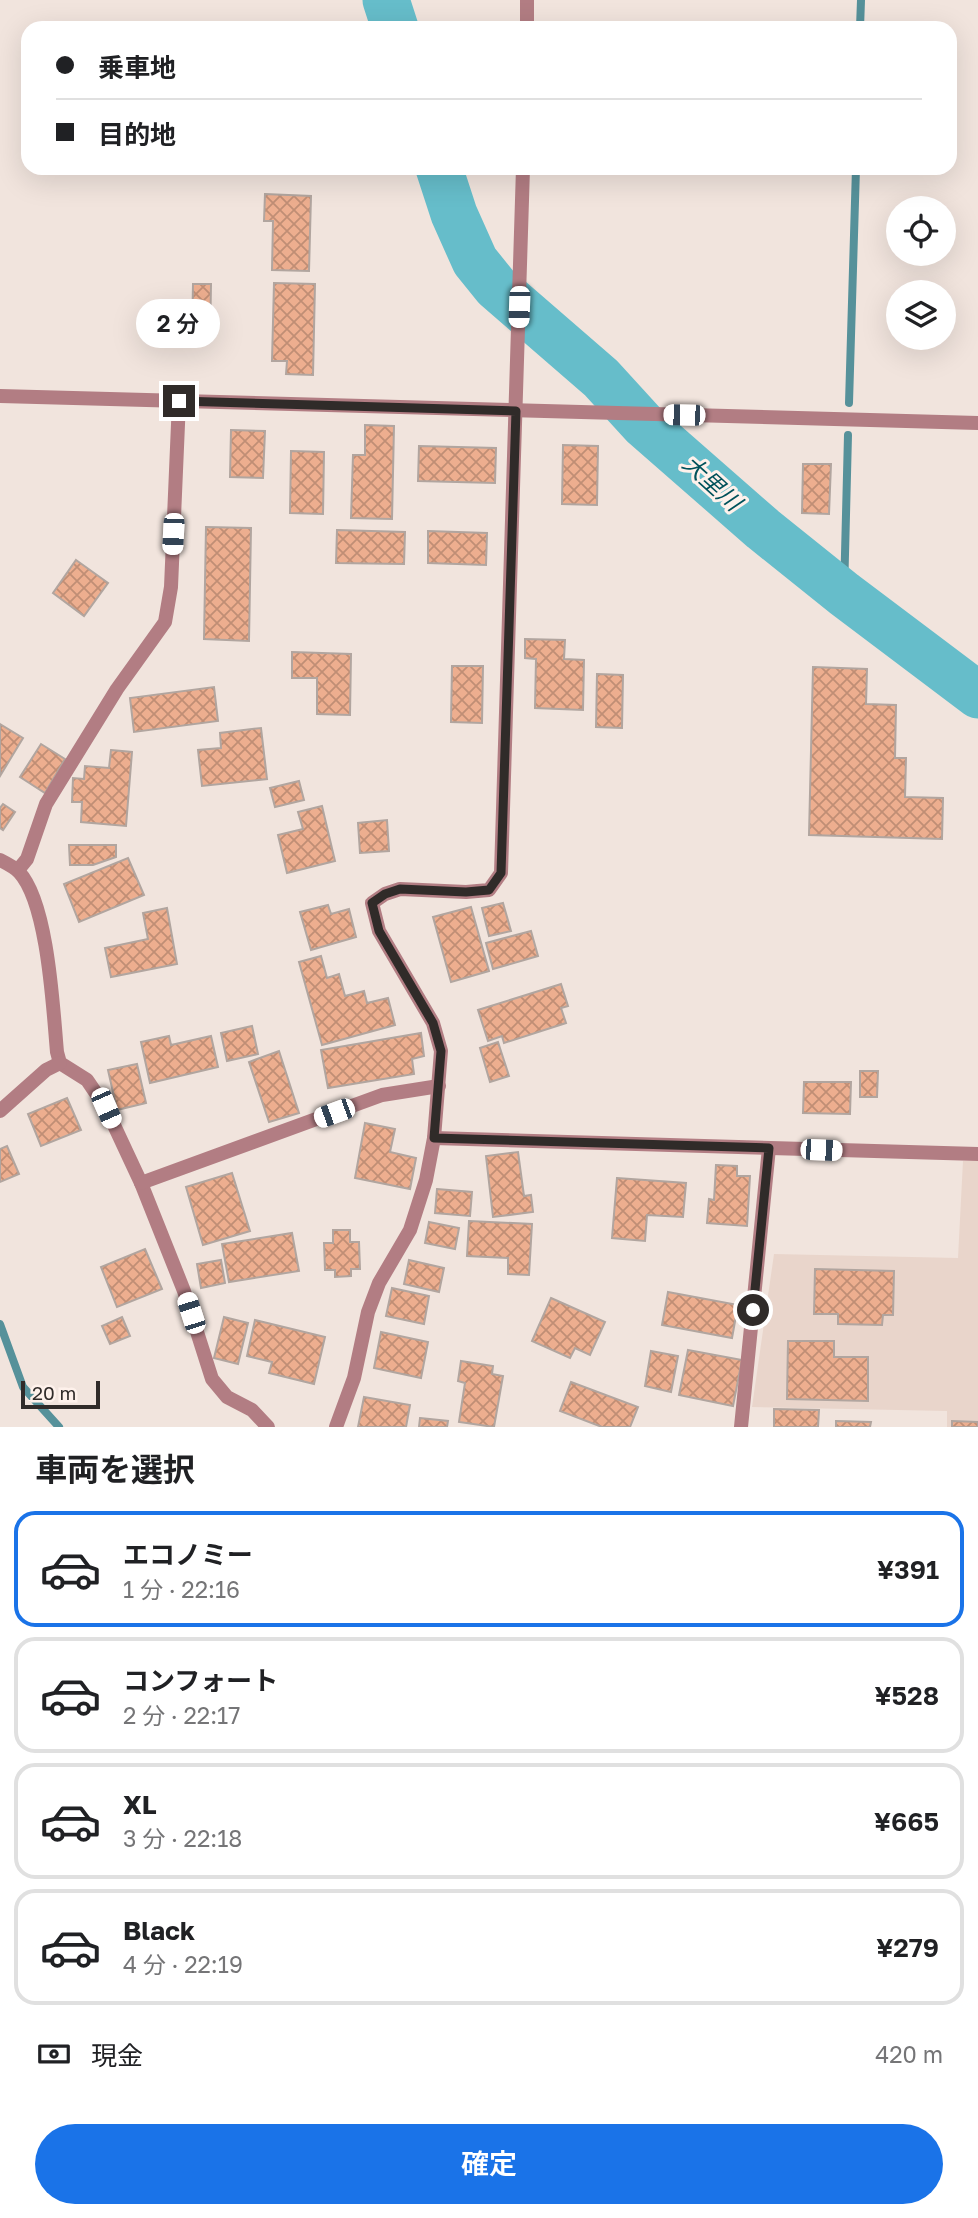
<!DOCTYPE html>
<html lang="ja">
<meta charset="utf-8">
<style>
:root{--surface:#fff;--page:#f6f6f6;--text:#202124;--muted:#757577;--line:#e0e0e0;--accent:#1a73e8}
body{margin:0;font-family:"Golos Text","Noto Sans JP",sans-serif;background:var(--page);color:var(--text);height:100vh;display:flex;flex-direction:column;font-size:26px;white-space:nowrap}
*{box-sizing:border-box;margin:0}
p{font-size:23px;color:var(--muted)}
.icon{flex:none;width:38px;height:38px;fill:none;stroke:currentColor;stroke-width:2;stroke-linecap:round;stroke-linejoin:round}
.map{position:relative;height:1427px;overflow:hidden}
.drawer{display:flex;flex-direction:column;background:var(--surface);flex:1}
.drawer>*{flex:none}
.guide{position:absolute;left:21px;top:21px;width:936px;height:154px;border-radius:21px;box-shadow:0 7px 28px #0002;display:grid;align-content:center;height:154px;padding:0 35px;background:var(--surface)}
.buttons{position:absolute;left:886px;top:196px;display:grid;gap:14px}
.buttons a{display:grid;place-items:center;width:70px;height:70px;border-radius:50%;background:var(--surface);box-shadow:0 7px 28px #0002;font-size:35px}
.scale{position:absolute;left:21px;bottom:18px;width:79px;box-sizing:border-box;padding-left:7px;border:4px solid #302b29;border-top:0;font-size:19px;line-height:24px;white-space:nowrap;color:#302b29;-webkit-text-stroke:5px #fef1eb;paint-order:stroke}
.end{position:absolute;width:32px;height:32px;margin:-16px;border:9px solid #302b29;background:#fff;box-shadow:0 0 0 4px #fff}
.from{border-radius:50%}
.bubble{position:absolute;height:49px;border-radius:24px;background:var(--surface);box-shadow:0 7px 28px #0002;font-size:23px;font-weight:600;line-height:49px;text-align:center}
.car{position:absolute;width:21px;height:42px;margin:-21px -10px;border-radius:9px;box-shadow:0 0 5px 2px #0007;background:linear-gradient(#fff 24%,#345 0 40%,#fff 0 76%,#345 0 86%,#fff 0)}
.guide b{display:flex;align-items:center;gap:24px;height:66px;font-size:26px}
.guide b+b{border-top:2px solid var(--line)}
.guide i{width:18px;height:18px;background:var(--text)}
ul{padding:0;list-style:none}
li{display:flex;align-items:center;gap:21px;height:116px;margin:0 14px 10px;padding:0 21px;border:4px solid var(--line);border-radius:21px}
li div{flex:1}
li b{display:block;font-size:26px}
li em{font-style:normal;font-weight:600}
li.active{border-color:var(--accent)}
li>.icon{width:63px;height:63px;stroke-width:1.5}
h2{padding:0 35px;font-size:32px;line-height:84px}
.pay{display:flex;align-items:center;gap:18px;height:77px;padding:0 35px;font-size:26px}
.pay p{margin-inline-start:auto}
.primary-button{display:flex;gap:14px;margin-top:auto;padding:14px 35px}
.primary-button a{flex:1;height:80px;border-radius:42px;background:var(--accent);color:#fff;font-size:28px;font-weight:600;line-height:80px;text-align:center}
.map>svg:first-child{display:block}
</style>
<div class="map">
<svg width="978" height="1427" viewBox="0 0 978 1427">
<defs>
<pattern id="building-cross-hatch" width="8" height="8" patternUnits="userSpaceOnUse" patternTransform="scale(1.75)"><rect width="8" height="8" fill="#edae8f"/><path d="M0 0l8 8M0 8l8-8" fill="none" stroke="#c08e75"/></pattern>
</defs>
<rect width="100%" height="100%" fill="#f1e4dd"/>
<polygon fill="#e9d5cb" points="963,1161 978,1161 978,1427 947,1427 947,1411 752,1407 774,1254 958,1258"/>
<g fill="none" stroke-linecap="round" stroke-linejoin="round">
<g stroke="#56919a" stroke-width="8">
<polyline points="860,28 861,0"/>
<polyline points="849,403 856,168"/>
<polyline points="844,594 848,435"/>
<polyline points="0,1324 23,1387 59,1427"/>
</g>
<g stroke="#66bdca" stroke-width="47">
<polyline points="386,0 395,28"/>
<polyline points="439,168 454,214 475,261 496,287 601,378 643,424 763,529 844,594 978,695"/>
</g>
</g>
<g fill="url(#building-cross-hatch)" stroke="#b1a59f" stroke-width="2">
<polygon points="265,194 311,196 309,271 272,270 273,221 264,221"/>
<polygon points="274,283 315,284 313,375 286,374 287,361 272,361"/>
<polygon points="193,284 211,284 210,339 192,338"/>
<polygon points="365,425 394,426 392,519 351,518 353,455 365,455"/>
<polygon points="231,430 265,431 263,478 230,477"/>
<polygon points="563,445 598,446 597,505 562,504"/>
<polygon points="419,446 496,448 495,483 418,481"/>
<polygon points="291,451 324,452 323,514 290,513"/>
<polygon points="803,464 831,464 829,514 802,513"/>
<polygon points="206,527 251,528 249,641 204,639"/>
<polygon points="337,530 405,532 404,564 336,563"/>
<polygon points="428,531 487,533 486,565 428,563"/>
<polygon points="76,560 108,583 84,616 53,593"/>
<polygon points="525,639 565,640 564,659 584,660 583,710 535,708 536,659 525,658"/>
<polygon points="292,652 351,654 350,715 317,714 317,678 292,678"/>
<polygon points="452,666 483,666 482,723 451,722"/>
<polygon points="813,667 867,669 866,704 896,705 895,758 906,758 905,797 943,798 942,839 809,835"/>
<polygon points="597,674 623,675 622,728 596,727"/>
<polygon points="214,687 218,721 134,732 130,698"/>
<polygon points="0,724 23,738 0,776"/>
<polygon points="261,728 267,779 202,786 198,750 221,748 220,733"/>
<polygon points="41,744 65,759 45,793 20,777"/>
<polygon points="111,750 132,752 126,826 81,822 82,802 72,802 73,778 84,779 85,766 109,768"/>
<polygon points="299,781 304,800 275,807 270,788"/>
<polygon points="3,804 15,812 3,830 0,828 0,808"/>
<polygon points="322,806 335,861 287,873 278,835 303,829 298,812"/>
<polygon points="387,820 389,851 360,853 358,823"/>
<polygon points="69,845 116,845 116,857 93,865 70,865"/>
<polygon points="128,858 144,895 79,922 64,884"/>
<polygon points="503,903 511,931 489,936 482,908"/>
<polygon points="328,905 331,914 349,909 356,937 311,950 300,912"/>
<polygon points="471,907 489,971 451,982 433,917"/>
<polygon points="167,908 177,964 111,977 105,948 148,939 143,913"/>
<polygon points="531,931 538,956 493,969 486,943"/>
<polygon points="321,956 327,978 339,974 345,996 364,991 367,1003 388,998 395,1025 322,1045 299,962"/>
<polygon points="561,984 568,1006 561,1008 566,1023 504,1043 502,1036 488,1041 478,1010"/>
<polygon points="252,1026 258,1054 227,1061 221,1033"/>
<polygon points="421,1033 424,1056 412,1059 414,1074 328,1088 321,1050"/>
<polygon points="169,1036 171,1045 211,1036 218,1067 150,1083 141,1042"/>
<polygon points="498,1042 509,1076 490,1082 480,1048"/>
<polygon points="279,1051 299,1113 269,1122 249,1062"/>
<polygon points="137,1064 146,1103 117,1110 108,1070"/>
<polygon points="860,1071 878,1071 877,1097 860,1097"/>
<polygon points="804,1082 851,1082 850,1114 803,1113"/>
<polygon points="67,1098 81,1130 41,1146 28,1114"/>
<polygon points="365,1123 395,1129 390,1152 416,1158 410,1189 355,1178"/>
<polygon points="7,1146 19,1174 0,1182 0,1149"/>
<polygon points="518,1152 524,1196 531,1195 533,1212 493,1217 486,1156"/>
<polygon points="716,1165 737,1166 737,1176 750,1176 747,1226 707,1223 709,1199 714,1200"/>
<polygon points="232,1173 250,1231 203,1245 186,1187"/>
<polygon points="617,1178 686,1183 683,1217 647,1215 645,1241 612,1238"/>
<polygon points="437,1189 472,1192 470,1216 435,1213"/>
<polygon points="469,1221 532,1224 529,1275 508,1274 508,1258 467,1256"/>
<polygon points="429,1222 459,1228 455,1249 425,1243"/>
<polygon points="333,1230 350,1230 350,1242 359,1242 360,1269 351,1269 351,1276 335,1277 335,1270 325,1270 324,1243 333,1243"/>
<polygon points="292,1233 299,1271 229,1282 222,1244"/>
<polygon points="145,1249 162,1289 117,1307 101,1267"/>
<polygon points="221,1260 225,1283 201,1288 197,1264"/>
<polygon points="409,1260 444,1268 439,1292 404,1284"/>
<polygon points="815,1269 894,1271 893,1315 883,1315 882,1325 838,1324 838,1314 814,1314"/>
<polygon points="392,1288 429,1296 424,1324 386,1316"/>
<polygon points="668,1292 738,1305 732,1338 662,1325"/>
<polygon points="551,1298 605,1322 590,1355 575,1348 570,1358 532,1341"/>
<polygon points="122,1317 130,1336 110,1344 102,1326"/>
<polygon points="224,1317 248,1323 238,1364 214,1358"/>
<polygon points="255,1320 325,1337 314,1384 269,1373 272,1362 247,1356"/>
<polygon points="381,1332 428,1342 421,1378 374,1368"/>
<polygon points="788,1341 834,1341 834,1357 868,1357 868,1401 787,1399"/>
<polygon points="688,1350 742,1360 733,1406 679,1395"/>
<polygon points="651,1351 678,1356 671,1392 645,1386"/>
<polygon points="461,1361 493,1366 492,1374 503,1376 494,1427 459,1422 465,1383 458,1381"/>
<polygon points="571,1382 638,1407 630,1427 602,1427 560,1411"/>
<polygon points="364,1397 410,1405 406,1427 358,1427"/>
<polygon points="774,1409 819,1410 818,1427 774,1427"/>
<polygon points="420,1418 448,1421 447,1427 419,1427"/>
<polygon points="836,1421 871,1422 870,1427 836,1427"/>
<polygon points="952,1421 978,1422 978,1427 952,1427"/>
</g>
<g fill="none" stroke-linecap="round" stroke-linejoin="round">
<g stroke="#b27d83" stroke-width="14">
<polyline points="527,28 527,0"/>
<polyline points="0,396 978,423"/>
<path d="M0,860C6,863 14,867 19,872C48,903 53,1008 57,1052L60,1063L87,1080L106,1108L141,1183L184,1291L212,1379L227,1397L252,1410L268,1427"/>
<polyline points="18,870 27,859 46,804 117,689 165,622 171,587 179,401"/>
<polyline points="0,1111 46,1070 60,1063"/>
<polyline points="434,1138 978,1154"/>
<polyline points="141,1183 382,1095 439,1086"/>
<polyline points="336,1427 354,1378 368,1312 379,1283 410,1230 426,1180 434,1138 441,1051 433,1023 379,931 372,903 385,894 400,889 466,892 489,890 501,873 523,168"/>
<polyline points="741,1427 769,1148"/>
</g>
</g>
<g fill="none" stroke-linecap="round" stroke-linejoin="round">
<polyline stroke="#302b29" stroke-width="9" points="179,401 516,411 501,873 489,890 466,892 400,889 385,894 372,903 379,931 433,1023 441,1051 434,1138 769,1148 753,1310"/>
</g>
<g text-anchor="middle" stroke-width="6" stroke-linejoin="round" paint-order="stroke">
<g font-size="23" font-style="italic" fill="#00525b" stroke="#fef1eb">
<text transform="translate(712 483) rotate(42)" y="8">大里川</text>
</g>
</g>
</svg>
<div class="buttons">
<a><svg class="icon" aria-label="locate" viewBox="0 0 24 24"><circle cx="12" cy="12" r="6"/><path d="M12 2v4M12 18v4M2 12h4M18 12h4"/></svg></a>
<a><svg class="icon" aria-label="layers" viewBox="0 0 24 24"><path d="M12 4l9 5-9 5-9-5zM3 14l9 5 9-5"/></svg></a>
</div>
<div class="scale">20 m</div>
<i class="end from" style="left:753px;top:1310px"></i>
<i class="end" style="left:179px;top:401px"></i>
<div class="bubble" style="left:136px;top:299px;width:84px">2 分</div>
<i class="car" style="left:519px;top:307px;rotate:182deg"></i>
<i class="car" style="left:684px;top:415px;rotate:271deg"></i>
<i class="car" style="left:173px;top:534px;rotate:183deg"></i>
<i class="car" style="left:106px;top:1108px;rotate:156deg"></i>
<i class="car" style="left:334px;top:1113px;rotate:250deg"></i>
<i class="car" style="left:821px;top:1150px;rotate:92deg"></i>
<i class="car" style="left:191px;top:1313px;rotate:342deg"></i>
<div class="guide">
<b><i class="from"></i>乗車地</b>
<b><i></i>目的地</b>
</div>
</div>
<section class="drawer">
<h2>車両を選択</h2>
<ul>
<li class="active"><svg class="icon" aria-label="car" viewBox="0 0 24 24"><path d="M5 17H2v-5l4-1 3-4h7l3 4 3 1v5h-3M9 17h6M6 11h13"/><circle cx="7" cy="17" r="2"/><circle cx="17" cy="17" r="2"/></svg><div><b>エコノミー</b><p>1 分 · 22:16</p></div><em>¥391</em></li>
<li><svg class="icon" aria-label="car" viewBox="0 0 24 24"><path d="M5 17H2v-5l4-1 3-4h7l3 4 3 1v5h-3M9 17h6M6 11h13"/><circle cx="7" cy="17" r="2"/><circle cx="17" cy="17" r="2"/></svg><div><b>コンフォート</b><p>2 分 · 22:17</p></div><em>¥528</em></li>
<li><svg class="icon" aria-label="car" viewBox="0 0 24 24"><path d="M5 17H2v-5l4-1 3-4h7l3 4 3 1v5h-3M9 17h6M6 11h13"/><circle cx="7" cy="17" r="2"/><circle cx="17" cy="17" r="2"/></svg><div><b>XL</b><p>3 分 · 22:18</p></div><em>¥665</em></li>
<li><svg class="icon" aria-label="car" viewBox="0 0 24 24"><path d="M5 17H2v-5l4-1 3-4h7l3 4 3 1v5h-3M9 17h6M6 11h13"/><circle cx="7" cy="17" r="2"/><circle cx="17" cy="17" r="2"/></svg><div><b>Black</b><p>4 分 · 22:19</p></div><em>¥279</em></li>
</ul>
<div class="pay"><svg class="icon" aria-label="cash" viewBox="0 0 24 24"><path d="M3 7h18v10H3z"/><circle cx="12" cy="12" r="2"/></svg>現金<p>420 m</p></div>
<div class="primary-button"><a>確定</a></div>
</section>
